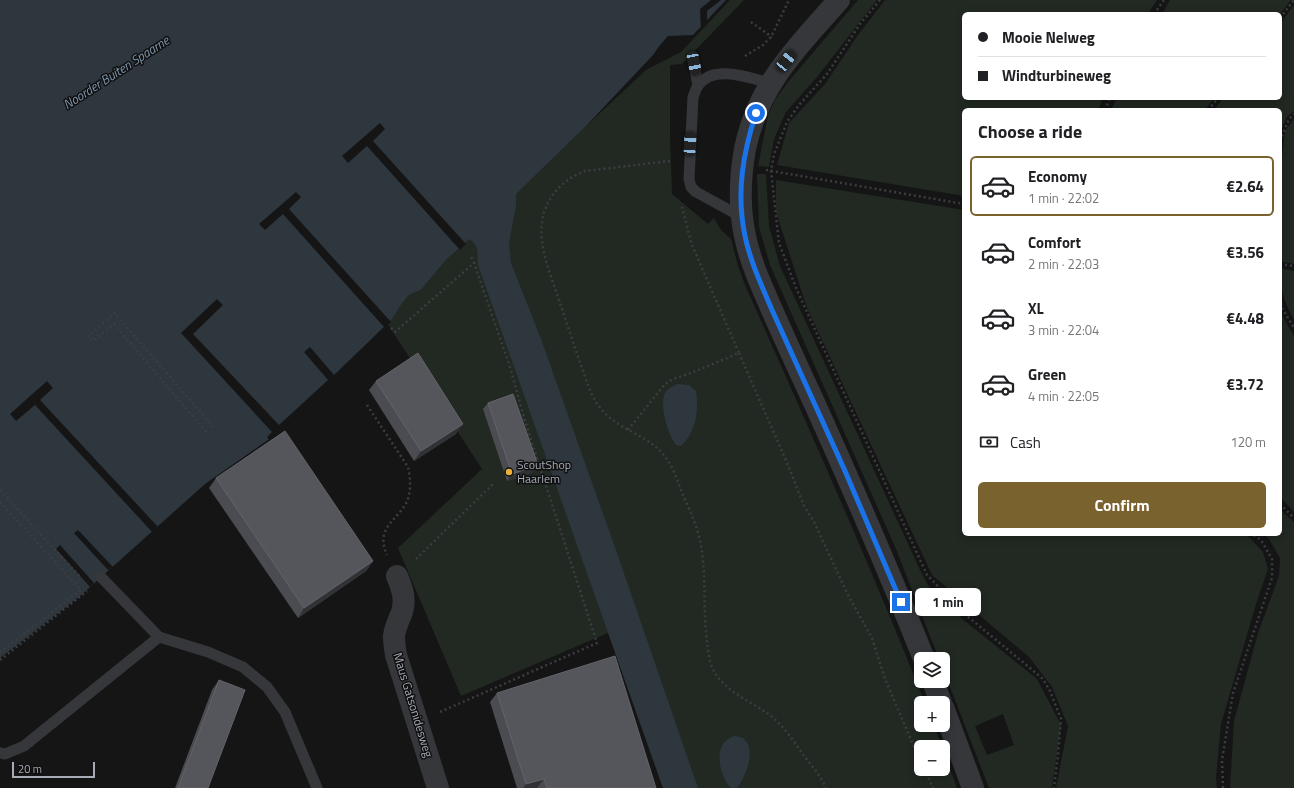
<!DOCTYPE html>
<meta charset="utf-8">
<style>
:root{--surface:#fff;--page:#f6f6f6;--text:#202124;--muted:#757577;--line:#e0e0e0;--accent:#7a622e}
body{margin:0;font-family:"Titillium Web",sans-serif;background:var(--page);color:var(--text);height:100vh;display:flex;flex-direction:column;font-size:15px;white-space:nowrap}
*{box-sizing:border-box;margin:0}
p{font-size:13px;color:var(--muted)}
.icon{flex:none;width:22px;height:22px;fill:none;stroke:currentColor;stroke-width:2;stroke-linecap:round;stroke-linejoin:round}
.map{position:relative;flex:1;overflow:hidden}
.sheet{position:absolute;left:962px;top:108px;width:320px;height:428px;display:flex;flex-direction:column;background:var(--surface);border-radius:6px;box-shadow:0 2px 10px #0003}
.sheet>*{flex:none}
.banner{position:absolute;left:962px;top:12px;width:320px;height:88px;border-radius:6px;box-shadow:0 2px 10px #0003;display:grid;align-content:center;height:88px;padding:0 16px;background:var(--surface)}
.buttons{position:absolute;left:914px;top:652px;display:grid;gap:8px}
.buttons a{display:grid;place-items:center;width:36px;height:36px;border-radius:6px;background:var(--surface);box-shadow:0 2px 10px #0003;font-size:20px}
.scale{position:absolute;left:12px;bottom:10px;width:83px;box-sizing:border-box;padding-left:4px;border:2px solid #a7abb6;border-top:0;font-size:11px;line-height:14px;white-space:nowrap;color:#a7abb6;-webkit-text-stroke:3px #101011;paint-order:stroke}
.end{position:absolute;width:18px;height:18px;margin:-9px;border:5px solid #1a73e8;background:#fff;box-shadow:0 0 0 2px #fff}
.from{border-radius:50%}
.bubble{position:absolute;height:28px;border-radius:6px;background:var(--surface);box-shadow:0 2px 10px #0003;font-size:13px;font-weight:700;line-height:28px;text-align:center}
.car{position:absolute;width:12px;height:24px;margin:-12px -6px;border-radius:5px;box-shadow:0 0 3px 1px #0007;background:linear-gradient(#222 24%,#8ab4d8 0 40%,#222 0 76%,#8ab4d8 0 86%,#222 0)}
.banner b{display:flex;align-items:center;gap:14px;height:38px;font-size:15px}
.banner b+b{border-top:1px solid var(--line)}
.banner i{width:10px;height:10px;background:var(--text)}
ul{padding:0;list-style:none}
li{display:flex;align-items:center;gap:12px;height:60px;margin:0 8px 6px;padding:0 8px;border:2px solid transparent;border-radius:6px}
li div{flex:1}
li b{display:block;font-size:15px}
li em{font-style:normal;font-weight:700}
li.active{border-color:var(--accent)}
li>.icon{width:36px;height:36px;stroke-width:1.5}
h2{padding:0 16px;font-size:18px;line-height:48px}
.pay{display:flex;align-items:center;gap:10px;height:44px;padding:0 16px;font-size:15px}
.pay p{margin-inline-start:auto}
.button{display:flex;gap:8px;margin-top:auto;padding:8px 16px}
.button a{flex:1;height:46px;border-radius:6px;background:var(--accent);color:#fff;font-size:16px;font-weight:700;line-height:46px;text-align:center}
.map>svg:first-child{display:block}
</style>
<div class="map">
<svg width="1294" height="788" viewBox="0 0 1294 788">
<rect width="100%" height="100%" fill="#151516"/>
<g fill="#212922" fill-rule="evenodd">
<path d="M730,0H744L682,64L670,65V140L672,194L708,224L714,218L721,230L731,239L738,266L745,285C807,424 869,562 925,703H921V725H934L942,747H921V769H943V750L957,788H663L608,633L461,696L398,548L482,469L387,323L409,295L421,290L446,260L586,126L646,70L681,52Z"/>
<polygon points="858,0 877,0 817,77 786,112 774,139 769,167 758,166 768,115 775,100 788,82"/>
<polygon points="885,0 1157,0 1148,14 964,14 964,98 1103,98 1098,110 964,110 964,196 777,165 789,123 825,84 858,35"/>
<polygon points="1170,0 1291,0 1280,14 1162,14"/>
<polygon points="1294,5 1294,111 1287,117 1280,133 1280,110 1214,110 1223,98 1280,98 1280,24"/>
<polygon points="1117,98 1214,98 1205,110 1111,110"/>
<polygon points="1294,119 1294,264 1280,261 1280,174 1285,131"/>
<path d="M757,174H766L769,226L780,266L920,570L934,596L1037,679L1061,725L1052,788H989L943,669V659H939L896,549L770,265L759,227ZM1003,714L1014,745L987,755L975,726Z"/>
<polygon points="776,180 964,210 964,534 1241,534 1249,537 1263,552 1268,569 1256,604 1221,724 1216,778 1217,788 1056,788 1068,726 1052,687 1029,657 932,575 807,308 776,212"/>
<path d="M1280,268L1294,271V320C1284,302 1280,289 1280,268Z"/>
<polygon points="1280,312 1294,336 1294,512 1280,497"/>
<polygon points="1280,509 1294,522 1294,788 1230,788 1234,721 1258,633 1279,576 1280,558 1269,539 1263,534 1280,534"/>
</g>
<g fill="#2e373e">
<path d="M0,0H726L693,35L668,36L660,45L653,55L586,126L516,194V205L509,243L511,263L541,339L617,553L698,788H663L478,265C477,253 480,245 469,239L446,260L421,290L409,295L401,305L391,320L278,433L205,484L80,596L0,658Z"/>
<path d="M678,384L689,385L696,391C699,412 696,431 681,446L676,445C668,435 659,405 665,393C668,388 673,386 678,384Z"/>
<path d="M735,736C738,737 742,737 744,739C757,750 745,778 737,788H731C718,774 712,742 735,736Z"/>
</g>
<g fill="#151516">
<polygon points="711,0 721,0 707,11 707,24 701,30 700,9"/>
<polygon points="380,123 385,129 373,141 466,244 460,250 367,146 348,163 342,156"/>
<polygon points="296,192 301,197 289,209 391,322 386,327 386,333 270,441 267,437 272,432 181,333 217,299 223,305 193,334 279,425 328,380 304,352 310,347 334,375 384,327 283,214 265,230 259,224"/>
<polygon points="47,381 53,388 40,400 159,528 153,533 35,405 16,421 10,414"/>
<polygon points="78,530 113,567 108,570 74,533"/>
<polygon points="60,545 94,583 90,587 56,549"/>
</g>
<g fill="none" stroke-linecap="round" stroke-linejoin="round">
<g stroke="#3c3d42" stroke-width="2.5" stroke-dasharray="2 3" stroke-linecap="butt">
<polyline points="880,0 860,24 827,74 799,105 787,122 774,154 771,171 779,243 796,288 927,575 967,616 1030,668 1043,679 1050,691 1061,719 1058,755 1054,788"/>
<polyline points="1154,14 1164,0"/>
<polyline points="1280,18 1294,0"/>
<polyline points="751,22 772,37"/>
<polyline points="745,56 763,45 771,37 789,0"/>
<polyline points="1105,110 1110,98"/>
<polyline points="1208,110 1218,98"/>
<polyline points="1280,141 1289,119 1294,114"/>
<path d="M670,161L585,171C563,179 545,198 542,222C539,248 550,273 558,297C565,318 572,339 579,360C585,375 589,392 598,405C613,428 644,433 662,453C672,464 677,479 682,493C690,511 700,532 702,552C706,581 703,611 707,641C708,651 709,663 715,673C726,691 749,701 767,713C783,724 794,742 805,757C813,767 821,777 826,788"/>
<polyline points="766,170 964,204"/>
<polyline points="1280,264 1294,266"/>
<polyline points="1280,298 1282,308 1294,328"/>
<polyline points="391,328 395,332 474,263 471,257"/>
<polyline points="739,353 788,465 804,506 813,520 848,595 872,638 885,679 921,763"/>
<path d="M367,405L408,467C410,476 411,486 409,495C404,519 373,524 387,555"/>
<polyline points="628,430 665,384 673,379 696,371 739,353 692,245 688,231 682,207"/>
<polyline points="206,432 114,324 93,341 88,336 115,313 213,427"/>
<polyline points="0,490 81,578"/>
<polyline points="0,502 81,590 0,652"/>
<polyline points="1280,504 1294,518"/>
<polyline points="416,559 493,484"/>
<polyline points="0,660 87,591"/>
<polyline points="440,712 597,643 525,421 510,367 474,263"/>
<polyline points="924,769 933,788"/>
<polyline points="1223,788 1222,760 1233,693 1272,578 1272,559 1261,540 1252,534"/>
</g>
<g stroke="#36373b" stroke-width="11">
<polyline points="694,63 698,86"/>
<path d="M742,217L696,192L691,187L689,179L693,97C695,93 696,88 698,85C715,64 749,78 770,83"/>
<polyline points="159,637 208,652 243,667 267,687 285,712 317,788"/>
<polyline points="0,753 5,754 24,746 159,637 101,577"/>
</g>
<g stroke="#36373b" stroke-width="22">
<path d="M839,0C797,47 758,85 745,149C740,177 739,208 745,236C749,256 757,276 765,294C780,329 796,363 812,398C851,484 889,571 924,659"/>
<path d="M397,576C402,588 406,599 402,612C399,620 395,627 394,636C394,642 395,649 396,655L438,788"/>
<polyline points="933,681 941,703"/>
<polyline points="943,707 973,788"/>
</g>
</g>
<g fill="#4b4c51">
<polygon points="376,381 456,434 414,461 369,390"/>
<polygon points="488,403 533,472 507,481 483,409"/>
<polygon points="216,478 373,561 366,571 298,618 209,488"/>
<polygon points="219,680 208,788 175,788 212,690"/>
<polygon points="497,693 656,788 517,788 490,702"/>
</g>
<g fill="#313235">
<polygon points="463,424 456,434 414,461 421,451"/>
<polygon points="538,465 533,472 507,481 512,474"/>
<polygon points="373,561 366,571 298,618 304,608"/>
<polygon points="544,779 537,788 523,788 526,784"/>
</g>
<g fill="#55565c" stroke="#62646a">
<polygon points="418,353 463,424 421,451 376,381"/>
<polygon points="513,394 538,465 512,474 488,403"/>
<polygon points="285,431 373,561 304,608 216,478"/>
<polygon points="615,656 656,788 547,788 544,779 526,784 497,693"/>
<polygon points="219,680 245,690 208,788 178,788"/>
</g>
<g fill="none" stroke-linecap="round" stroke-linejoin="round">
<path stroke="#1a73e8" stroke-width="5" d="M756,113C743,153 736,193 745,236C750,261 762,286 772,310L845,471L901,602"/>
</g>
<circle fill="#e8b13b" stroke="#101011" stroke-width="1.5" cx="509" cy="472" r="4"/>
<g text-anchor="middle" stroke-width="3" stroke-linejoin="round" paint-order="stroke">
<g font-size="12" fill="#a7abb6" stroke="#101011" text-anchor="start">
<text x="517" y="469">ScoutShop<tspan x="517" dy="14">Haarlem</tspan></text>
</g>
<g font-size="12" fill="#a7abb6" stroke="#101011">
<text transform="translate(413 705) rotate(73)" y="4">Maus Gatsonidesweg</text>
</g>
<g font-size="13" font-style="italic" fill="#8098af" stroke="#101011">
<text transform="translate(116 72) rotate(-33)" y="5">Noorder Buiten Spaarne</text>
</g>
</g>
</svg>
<div class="buttons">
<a><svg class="icon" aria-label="layers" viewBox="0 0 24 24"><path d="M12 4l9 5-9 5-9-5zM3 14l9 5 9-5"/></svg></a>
<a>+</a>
<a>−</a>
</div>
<div class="scale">20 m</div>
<i class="end from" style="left:756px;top:113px"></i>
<i class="end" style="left:901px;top:602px"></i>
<div class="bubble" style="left:915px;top:588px;width:66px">1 min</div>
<i class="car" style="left:786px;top:61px;rotate:39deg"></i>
<i class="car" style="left:694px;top:63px;rotate:169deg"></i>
<i class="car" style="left:690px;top:144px;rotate:3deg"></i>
<div class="banner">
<b><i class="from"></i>Mooie Nelweg</b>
<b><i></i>Windturbineweg</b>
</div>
<section class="sheet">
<h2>Choose a ride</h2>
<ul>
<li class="active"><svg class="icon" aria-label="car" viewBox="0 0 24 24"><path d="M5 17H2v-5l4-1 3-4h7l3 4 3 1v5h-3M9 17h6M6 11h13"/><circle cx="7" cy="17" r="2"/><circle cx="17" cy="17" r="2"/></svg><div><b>Economy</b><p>1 min · 22:02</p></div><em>€2.64</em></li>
<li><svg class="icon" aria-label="car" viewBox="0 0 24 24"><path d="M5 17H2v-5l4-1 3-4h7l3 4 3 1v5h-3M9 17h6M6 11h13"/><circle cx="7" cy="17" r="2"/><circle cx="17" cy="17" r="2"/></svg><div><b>Comfort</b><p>2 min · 22:03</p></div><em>€3.56</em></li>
<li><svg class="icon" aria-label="car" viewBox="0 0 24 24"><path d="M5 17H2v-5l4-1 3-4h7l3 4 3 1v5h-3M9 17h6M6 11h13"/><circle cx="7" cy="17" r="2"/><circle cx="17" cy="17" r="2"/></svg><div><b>XL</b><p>3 min · 22:04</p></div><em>€4.48</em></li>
<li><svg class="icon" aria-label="car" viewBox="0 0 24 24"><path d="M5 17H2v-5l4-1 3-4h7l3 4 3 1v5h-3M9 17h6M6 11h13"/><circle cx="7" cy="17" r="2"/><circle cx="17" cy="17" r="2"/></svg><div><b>Green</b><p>4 min · 22:05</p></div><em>€3.72</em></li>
</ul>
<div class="pay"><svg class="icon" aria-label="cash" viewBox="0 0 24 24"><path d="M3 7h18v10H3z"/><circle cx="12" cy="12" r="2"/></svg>Cash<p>120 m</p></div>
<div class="button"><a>Confirm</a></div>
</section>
</div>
